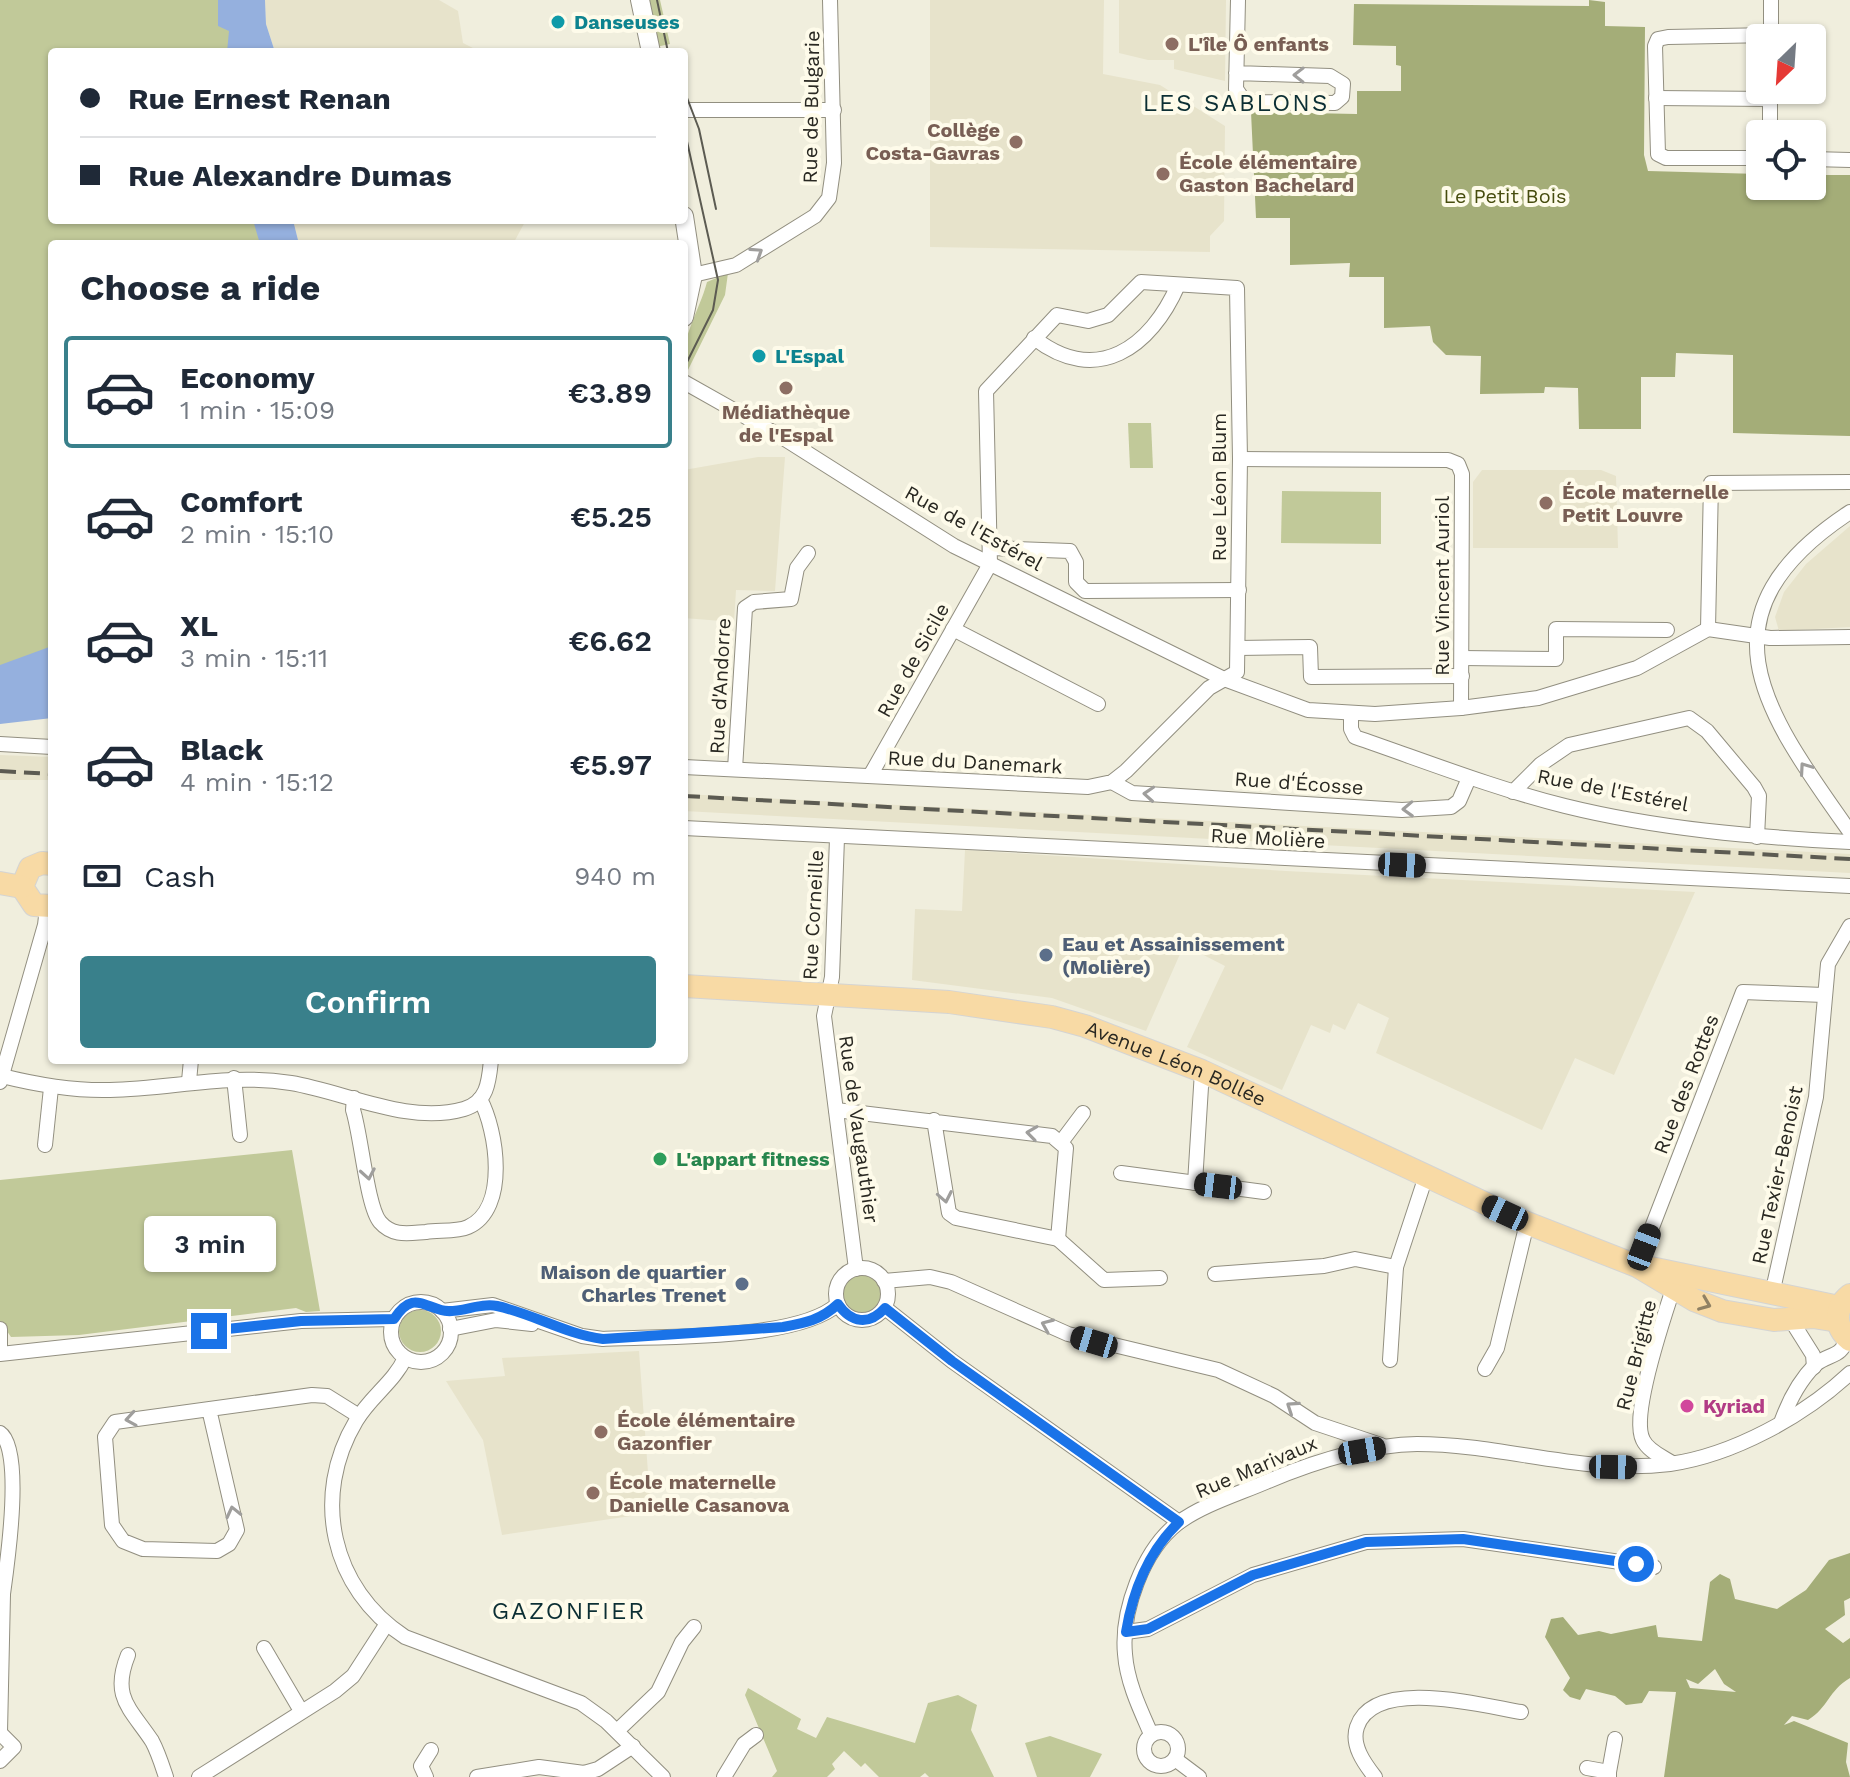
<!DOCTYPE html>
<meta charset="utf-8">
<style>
:root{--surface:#fff;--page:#f6f6f7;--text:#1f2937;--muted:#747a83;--line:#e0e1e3;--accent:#39808b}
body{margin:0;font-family:"Work Sans",sans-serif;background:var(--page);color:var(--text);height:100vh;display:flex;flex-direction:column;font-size:30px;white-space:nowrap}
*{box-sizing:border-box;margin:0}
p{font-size:26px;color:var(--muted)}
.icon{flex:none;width:44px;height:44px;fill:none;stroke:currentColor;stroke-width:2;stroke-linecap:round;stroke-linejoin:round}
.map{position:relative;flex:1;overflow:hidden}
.sheet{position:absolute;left:48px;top:240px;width:640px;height:824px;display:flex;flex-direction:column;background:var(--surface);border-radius:8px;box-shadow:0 2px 6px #0004}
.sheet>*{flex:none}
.banner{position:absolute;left:48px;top:48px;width:640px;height:176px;border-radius:8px;box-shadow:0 2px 6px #0004;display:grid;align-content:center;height:176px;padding:0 32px;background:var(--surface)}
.needle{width:52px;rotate:205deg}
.tools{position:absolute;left:1746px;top:24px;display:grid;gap:16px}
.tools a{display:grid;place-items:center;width:80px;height:80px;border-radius:8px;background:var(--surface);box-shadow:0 2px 6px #0004;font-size:40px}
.end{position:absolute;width:36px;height:36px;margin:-18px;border:10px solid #1a73e8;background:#fff;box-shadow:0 0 0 4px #fff}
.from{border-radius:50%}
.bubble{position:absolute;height:56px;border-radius:8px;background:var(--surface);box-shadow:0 2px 6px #0004;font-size:26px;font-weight:600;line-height:56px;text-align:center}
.car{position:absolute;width:24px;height:48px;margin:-24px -12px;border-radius:10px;box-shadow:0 0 6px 2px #0007;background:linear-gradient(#222 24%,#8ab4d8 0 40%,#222 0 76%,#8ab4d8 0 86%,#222 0)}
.banner b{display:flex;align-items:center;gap:28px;height:76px;font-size:30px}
.banner b+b{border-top:2px solid var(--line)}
.banner i{width:20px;height:20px;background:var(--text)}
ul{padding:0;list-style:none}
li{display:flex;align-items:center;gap:24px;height:112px;margin:0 16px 12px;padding:0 16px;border:4px solid transparent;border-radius:8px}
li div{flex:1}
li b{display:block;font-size:30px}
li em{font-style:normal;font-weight:600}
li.on{border-color:var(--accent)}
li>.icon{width:72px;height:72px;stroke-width:1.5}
h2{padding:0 32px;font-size:36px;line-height:96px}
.pay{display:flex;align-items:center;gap:20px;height:88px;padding:0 32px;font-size:30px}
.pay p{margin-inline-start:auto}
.action{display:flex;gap:16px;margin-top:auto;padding:16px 32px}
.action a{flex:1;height:92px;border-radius:8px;background:var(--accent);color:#fff;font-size:32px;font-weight:600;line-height:92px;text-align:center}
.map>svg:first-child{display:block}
</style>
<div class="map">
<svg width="1850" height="1777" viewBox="0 0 1850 1777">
<rect width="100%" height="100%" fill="#f0eedd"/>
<g fill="#e7e3cb">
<polygon points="265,0 439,0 458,11 463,43 481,52 275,52 266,24"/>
<polygon points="930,0 1104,0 1103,74 1160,85 1225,126 1224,221 1210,236 1210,252 930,247"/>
<polygon points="1119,0 1226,0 1225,81 1174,69 1174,60 1148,60 1119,53"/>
<polygon points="293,220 526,220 513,244 299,244"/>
<polygon points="758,457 785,457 775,591 736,590 734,622 684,618 684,470"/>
<polygon points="1482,470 1601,470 1616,476 1618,548 1473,548 1473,482"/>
<polygon points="1850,526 1850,627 1779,631 1775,617 1784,592 1806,564"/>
<polygon points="0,755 52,757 52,780 0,780"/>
<polygon points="684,794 1850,854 1850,873 684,811"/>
<polygon points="965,850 1286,871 1695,892 1614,1075 1575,1058 1542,1130 1376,1053 1389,1018 1358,1003 1345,1030 1333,1024 1330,1033 1311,1025 1282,1090 1187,1047 1225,966 1184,945 1146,1031 1052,998 912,980 915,909 962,911"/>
<polygon points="639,1351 651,1513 502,1535 483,1440 446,1381 505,1376 502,1358"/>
</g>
<g fill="#c1c999">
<polygon points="0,0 258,0 258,52 52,52 52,220 277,220 283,244 52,244 52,687 0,692"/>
<polygon points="646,0 660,0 670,44 656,47"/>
<path d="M728,273L725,295L686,374C675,348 700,310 707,282Z"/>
<polygon points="1128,423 1151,423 1153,468 1130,468"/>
<polygon points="1282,491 1381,492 1381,544 1281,543"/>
<polygon points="292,1150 320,1311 306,1312 296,1308 79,1335 11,1337 0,1321 0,1180"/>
<circle cx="862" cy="1294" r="26"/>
<circle cx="420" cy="1331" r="21"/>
<polygon points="748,1688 801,1719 797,1729 816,1738 827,1717 915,1743 928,1703 958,1695 977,1705 971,1730 994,1777 929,1777 925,1773 920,1777 879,1777 865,1763 861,1767 844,1751 832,1764 835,1769 827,1777 772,1777 777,1771 745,1695"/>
<polygon points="1050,1736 1102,1754 1090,1777 1037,1777 1025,1743"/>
</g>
<g fill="#a4ad78" fill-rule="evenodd">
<polygon points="1589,0 1605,2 1605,26 1645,27 1644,155 1648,171 1760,174 1760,186 1812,186 1812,175 1850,175 1850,436 1733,433 1733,355 1676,353 1675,377 1641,377 1641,429 1579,429 1578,388 1545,387 1544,393 1480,394 1481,356 1446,355 1433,342 1430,326 1384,328 1384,277 1349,277 1350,263 1290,265 1290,218 1256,218 1251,112 1357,114 1357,91 1401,91 1401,66 1396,65 1396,46 1353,45 1354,4 1589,6"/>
<path d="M1850,1553V1598L1844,1601L1845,1615L1825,1629L1843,1643L1850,1638V1678C1828,1691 1829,1707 1808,1720L1792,1716L1784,1725L1794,1721L1848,1743L1846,1762L1850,1777H1664L1676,1692L1649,1691L1642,1703L1626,1705L1615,1696L1586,1689L1580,1700L1570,1697L1563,1690L1570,1678L1545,1637L1551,1619L1563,1617L1578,1635L1599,1631L1611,1634L1656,1625L1658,1637L1702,1641L1710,1582L1720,1574L1730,1579L1735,1599L1777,1609L1806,1590L1829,1560ZM1715,1669L1724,1684L1736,1692L1690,1688L1686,1679L1698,1684Z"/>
</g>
<g fill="#95b0de">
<polygon points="218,0 265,0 266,24 275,52 227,52 229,31 218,26"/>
<polygon points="253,220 293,220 299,244 260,244"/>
<polygon points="52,646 52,718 0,724 0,665"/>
</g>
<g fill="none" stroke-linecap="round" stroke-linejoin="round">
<g stroke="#928f80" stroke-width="16">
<g id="minor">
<polyline points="1771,38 1771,0"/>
<polyline points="1236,73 1330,76 1343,84 1342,97 1335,103 1245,102 1236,89 1238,0"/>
<polyline points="1656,98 1770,99"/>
<polyline points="684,110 834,110"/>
<polyline points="1770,134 1770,90"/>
<polyline points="1760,158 1666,158 1658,154 1655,46 1658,39 1668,37 1771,35"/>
<polyline points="1812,159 1850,160"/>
<polyline points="693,275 736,265 815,216 829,198 834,163 830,0"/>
<path d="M1034,338C1097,387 1151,347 1178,285"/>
<polyline points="684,382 785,439 954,546 1224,679 1308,710 1375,714 1461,708 1538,698 1637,668 1708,629 1770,638 1850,637"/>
<polyline points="1240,459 1448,460 1458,464 1462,474 1461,708"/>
<path d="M1850,512C1692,616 1765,712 1850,832"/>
<polyline points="990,548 1070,551 1076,562 1076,582 1085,591 1239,590"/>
<polyline points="953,629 1098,704"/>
<polyline points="1708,629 1711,483 1850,482"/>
<polyline points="1238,648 1310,647 1311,677 1462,676"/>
<polyline points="1462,658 1556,659 1556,629 1667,630"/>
<path d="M1351,714V729L1355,737C1425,761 1493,788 1565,806C1658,829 1754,837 1850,842"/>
<polyline points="0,744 52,747"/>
<polyline points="684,767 1088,787 1112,782 1126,771 1209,688 1237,672 1240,459 1237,288 1141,282 1108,315 1088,321 1057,315 986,391 990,564 870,776"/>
<polyline points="735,769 745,608 754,602 791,599 797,568 808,553"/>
<polyline points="1112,782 1132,793 1402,810 1451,807 1459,801 1469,778"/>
<polyline points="1513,792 1541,764 1569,745 1689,718 1707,731 1754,787 1759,796 1757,837"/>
<polyline points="684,828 1850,886"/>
<polyline points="837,838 832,977 824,1016 856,1269"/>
<path d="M2,1076C38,1085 72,1091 110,1090C172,1089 228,1073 291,1083C346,1092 408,1125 464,1109C488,1102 489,1080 491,1060"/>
<polyline points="234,1078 240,1135"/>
<polyline points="189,1081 191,1060"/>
<polyline points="0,1082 45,925 47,908"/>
<path d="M354,1098L353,1110C361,1134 367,1207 380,1222C393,1237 409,1233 426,1232C438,1230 457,1232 468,1227C509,1209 497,1130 480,1099"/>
<polyline points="836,1110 1052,1136 1066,1148 1058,1239 956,1218 949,1213 934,1120"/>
<polyline points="1062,1141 1083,1113"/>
<polyline points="45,1145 51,1088"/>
<polyline points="1121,1173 1264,1192"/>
<polyline points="1195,1183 1202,1071"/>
<polyline points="1058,1239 1104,1280 1160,1278"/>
<polyline points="1637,1266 1743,992 1824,995"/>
<circle cx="862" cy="1294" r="26"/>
<polyline points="1215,1274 1324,1266 1355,1259 1396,1267 1426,1176"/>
<polyline points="884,1281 930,1277 951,1282 1068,1334 1218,1370 1274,1396 1315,1423 1381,1445"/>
<polyline points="1772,1294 1816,1097 1828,964 1850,926"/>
<circle cx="421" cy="1332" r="30"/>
<polyline points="885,1308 952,1361 1179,1522"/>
<path d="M442,1311L493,1305L582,1336L603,1339C660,1336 798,1341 838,1304"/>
<polyline points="1791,1320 1813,1355 1814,1367"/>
<polyline points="0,1329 0,1352"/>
<polyline points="450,1329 496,1320 532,1324"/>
<polyline points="0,1354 301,1321 394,1319"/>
<path d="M405,1358C394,1382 370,1397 356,1421C311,1496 331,1589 405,1637L581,1703L606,1721L663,1777"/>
<polyline points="1390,1360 1396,1267"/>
<polyline points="1485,1369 1497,1348 1527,1223"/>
<polyline points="209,1409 237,1530 229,1544 217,1551 143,1549 123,1541 112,1525 105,1437 115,1422 312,1395 327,1396 359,1416"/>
<path d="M1782,1420C1789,1401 1801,1379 1815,1365C1828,1353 1842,1359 1847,1337"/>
<path d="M0,1433C24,1449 7,1565 3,1594"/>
<path d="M1672,1463C1663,1457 1648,1451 1643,1440C1630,1415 1664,1317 1673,1289"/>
<polyline points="0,1594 3,1594 0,1732"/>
<polyline points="1126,1632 1148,1629 1253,1575 1366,1542 1463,1539 1654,1567"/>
<polyline points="264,1648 301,1711"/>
<path d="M128,1655C111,1697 130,1708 152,1741C158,1752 162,1765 166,1777"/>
<polyline points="617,1731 658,1692 682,1642 694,1627"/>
<circle cx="1161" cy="1749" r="17"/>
<polyline points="0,1733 14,1747 0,1761"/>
<path d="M1151,1734C1140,1709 1127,1682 1125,1654C1121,1611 1143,1550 1178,1523C1202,1505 1238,1494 1266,1482C1313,1462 1365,1445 1417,1444C1503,1444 1583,1475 1670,1464C1733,1455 1804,1416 1850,1373"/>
<polyline points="1175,1759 1199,1777"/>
<polyline points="1587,1768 1609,1772 1609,1777"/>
<polyline points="1609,1772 1615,1739"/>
<polyline points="199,1777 335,1691 353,1676 386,1625"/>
<polyline points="426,1777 421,1766 431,1750"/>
<polyline points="477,1777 539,1767 584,1773 598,1769 633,1746"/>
<polyline points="724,1777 744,1744 756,1735"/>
<path d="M1375,1777C1364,1763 1351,1745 1357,1727C1374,1676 1484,1706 1521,1712"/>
</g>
</g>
<g stroke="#928f80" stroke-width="20">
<g id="tertiary">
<polyline points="640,0 651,52"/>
<polyline points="684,216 693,275 684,317"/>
</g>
</g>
<g stroke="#d4d4d3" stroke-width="24">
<g id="primary">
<polyline points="52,864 42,863 30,868 22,887 34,905 52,906"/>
<polyline points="0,883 22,887"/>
<path id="s1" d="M684,986L949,1002L1052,1017L1085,1026L1202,1071L1527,1223L1637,1266L1694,1300L1722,1311L1774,1320L1813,1317L1838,1321"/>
<polyline points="1646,1267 1839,1307"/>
<path d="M1850,1295C1834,1308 1834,1327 1850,1340"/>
</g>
</g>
<use href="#minor" stroke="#fff" stroke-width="14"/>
<use href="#tertiary" stroke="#fff" stroke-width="18"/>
<use href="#primary" stroke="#f8daa5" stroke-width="22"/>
<g stroke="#5c5b52" stroke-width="2">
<polyline points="657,0 668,52"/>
<polyline points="684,90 699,129 716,209"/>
<polyline points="684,128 718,280 713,310 686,364"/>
</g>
<g stroke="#5c5b52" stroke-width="4" stroke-dasharray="16 8" stroke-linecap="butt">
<polyline points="0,771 52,774"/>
<polyline points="684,796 1850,859"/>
</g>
</g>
<defs><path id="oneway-chevron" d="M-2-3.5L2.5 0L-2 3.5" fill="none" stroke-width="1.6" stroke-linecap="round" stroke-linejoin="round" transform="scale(2)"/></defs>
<g stroke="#9f9e9c">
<use href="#oneway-chevron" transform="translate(1299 75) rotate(-179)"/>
<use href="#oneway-chevron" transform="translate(757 253) rotate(-33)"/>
<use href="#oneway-chevron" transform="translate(1805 768) rotate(-125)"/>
<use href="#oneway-chevron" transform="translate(1149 794) rotate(-176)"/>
<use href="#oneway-chevron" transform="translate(1408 809) rotate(178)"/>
<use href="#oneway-chevron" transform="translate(1032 1133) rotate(-172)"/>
<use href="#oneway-chevron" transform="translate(368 1174) rotate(80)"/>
<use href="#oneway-chevron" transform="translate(945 1197) rotate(79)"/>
<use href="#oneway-chevron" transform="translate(1047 1325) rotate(-157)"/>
<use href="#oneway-chevron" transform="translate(1292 1407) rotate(-146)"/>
<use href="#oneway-chevron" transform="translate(131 1419) rotate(171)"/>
<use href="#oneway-chevron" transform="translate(233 1512) rotate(-103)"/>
</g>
<use stroke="#908164" href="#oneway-chevron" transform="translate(1705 1304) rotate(22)"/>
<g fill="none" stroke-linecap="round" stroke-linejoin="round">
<path stroke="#1a73e8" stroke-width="10" d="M209,1331L301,1321L394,1319C411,1293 420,1304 441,1310C457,1315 479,1302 497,1306C534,1314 565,1334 603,1339L783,1327C805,1323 821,1320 838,1304C851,1323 869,1326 885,1308L952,1361L1179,1522C1148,1552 1133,1590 1126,1632L1148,1629L1253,1575L1366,1542L1463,1539L1636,1564"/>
</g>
<g fill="#0f9aa8" stroke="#fefbea" stroke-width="3">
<circle cx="558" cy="22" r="8"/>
<circle cx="759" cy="356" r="8"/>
</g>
<g fill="#8d6e63" stroke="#fefbea" stroke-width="3">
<circle cx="1172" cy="44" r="8"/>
<circle cx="1016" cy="142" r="8"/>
<circle cx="1163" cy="174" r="8"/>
<circle cx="786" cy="388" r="8"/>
<circle cx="1546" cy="503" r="8"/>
<circle cx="601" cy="1432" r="8"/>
<circle cx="593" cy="1493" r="8"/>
</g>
<g fill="#5c6f8a" stroke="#fefbea" stroke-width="3">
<circle cx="1046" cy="955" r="8"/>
<circle cx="742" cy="1284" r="8"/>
</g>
<circle fill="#2e9e5b" stroke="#fefbea" stroke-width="3" cx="660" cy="1159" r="8"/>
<circle fill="#d1479c" stroke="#fefbea" stroke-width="3" cx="1687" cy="1406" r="8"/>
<g text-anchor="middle" stroke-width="8" stroke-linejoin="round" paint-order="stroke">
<g font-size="20" font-weight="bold" fill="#0d838f" stroke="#fefbea" text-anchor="start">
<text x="574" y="29">Danseuses</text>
<text x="775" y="363">L'Espal</text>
</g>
<g font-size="20" font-weight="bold" fill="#785e54" stroke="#fefbea" text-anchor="start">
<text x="1188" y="51">L'île Ô enfants</text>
<text x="1000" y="137" text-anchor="end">Collège<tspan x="1000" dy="23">Costa-Gavras</tspan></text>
<text x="1179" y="169">École élémentaire<tspan x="1179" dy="23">Gaston Bachelard</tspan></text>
<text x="786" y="419" text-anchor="middle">Médiathèque<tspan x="786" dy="23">de l'Espal</tspan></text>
<text x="1562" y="499">École maternelle<tspan x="1562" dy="23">Petit Louvre</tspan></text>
<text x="617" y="1427">École élémentaire<tspan x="617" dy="23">Gazonfier</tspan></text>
<text x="609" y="1489">École maternelle<tspan x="609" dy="23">Danielle Casanova</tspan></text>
</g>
<g font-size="20" fill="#292822" stroke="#fefbea">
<text transform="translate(811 107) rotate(-89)" y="7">Rue de Bulgarie</text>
<text transform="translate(1219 487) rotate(-90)" y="7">Rue Léon Blum</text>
<text transform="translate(974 528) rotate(29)" y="7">Rue de l'Estérel</text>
<text transform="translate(1442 586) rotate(-90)" y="7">Rue Vincent Auriol</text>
<text transform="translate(913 660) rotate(-61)" y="7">Rue de Sicile</text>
<text transform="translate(720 686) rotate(-87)" y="7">Rue d'Andorre</text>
<text transform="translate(975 762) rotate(3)" y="7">Rue du Danemark</text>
<text transform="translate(1299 783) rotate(4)" y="7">Rue d'Écosse</text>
<text transform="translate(1613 790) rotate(11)" y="7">Rue de l'Estérel</text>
<text transform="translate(1268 838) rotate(3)" y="7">Rue Molière</text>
<text transform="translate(813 915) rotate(-87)" y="7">Rue Corneille</text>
<text dy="7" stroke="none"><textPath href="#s1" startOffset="502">Avenue Léon Bollée</textPath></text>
<text transform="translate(1686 1084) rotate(-69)" y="7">Rue des Rottes</text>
<text transform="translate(859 1129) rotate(82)" y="7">Rue de Vaugauthier</text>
<text transform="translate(1777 1175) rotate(-78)" y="7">Rue Texier-Benoist</text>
<text transform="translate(1636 1355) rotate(-76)" y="7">Rue Brigitte</text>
<text transform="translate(1256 1467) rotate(-23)" y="7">Rue Marivaux</text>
</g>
<g font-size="20" fill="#464c0e" stroke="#fefbea">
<text x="1505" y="203">Le Petit Bois</text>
</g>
<g font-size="20" font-weight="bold" fill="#4e5e75" stroke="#fefbea" text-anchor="start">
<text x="1062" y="951">Eau et Assainissement<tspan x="1062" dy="23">(Molière)</tspan></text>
<text x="726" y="1279" text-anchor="end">Maison de quartier<tspan x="726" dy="23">Charles Trenet</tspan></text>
</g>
<g font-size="20" font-weight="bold" fill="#27864d" stroke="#fefbea" text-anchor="start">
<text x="676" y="1166">L'appart fitness</text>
</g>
<g font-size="20" font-weight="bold" fill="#b23c85" stroke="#fefbea" text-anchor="start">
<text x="1703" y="1413">Kyriad</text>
</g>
<g font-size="24" letter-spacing="2" fill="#0c2f34" stroke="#fefbea">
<text x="1236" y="111">LES SABLONS</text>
<text x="569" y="1619">GAZONFIER</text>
</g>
</g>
</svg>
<div class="tools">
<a><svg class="needle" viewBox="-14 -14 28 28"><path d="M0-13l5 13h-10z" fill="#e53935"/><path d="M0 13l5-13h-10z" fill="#747a83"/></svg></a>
<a><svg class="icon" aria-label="locate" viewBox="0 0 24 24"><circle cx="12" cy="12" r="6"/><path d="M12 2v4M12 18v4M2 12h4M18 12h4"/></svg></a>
</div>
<i class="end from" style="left:1636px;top:1564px"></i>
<i class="end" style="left:209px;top:1331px"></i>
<div class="bubble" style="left:144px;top:1216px;width:132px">3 min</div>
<i class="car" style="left:1402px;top:865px;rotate:93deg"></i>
<i class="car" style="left:1218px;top:1186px;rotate:277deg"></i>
<i class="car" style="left:1505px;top:1213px;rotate:295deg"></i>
<i class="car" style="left:1644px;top:1247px;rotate:21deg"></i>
<i class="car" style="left:1094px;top:1342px;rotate:287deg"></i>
<i class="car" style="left:1362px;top:1451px;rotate:80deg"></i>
<i class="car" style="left:1613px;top:1467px;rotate:91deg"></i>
<div class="banner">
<b><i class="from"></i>Rue Ernest Renan</b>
<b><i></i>Rue Alexandre Dumas</b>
</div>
<section class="sheet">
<h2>Choose a ride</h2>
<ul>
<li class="on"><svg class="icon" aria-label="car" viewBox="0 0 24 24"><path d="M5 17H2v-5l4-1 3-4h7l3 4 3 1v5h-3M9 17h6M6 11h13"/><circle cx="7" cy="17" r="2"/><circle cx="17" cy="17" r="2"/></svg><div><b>Economy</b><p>1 min · 15:09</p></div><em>€3.89</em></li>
<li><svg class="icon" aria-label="car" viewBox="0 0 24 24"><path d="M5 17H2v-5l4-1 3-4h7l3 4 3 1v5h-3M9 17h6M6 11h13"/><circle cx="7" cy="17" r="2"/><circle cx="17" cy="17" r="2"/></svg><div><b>Comfort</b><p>2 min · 15:10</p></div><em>€5.25</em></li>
<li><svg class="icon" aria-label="car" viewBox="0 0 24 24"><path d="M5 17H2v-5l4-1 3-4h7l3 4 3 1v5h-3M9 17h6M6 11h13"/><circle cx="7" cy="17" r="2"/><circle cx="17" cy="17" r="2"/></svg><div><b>XL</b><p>3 min · 15:11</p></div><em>€6.62</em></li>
<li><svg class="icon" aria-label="car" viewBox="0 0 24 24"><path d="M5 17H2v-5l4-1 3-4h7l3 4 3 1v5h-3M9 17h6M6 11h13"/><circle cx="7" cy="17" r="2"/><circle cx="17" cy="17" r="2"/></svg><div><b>Black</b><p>4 min · 15:12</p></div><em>€5.97</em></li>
</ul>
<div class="pay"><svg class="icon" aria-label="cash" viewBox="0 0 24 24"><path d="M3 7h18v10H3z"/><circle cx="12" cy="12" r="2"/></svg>Cash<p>940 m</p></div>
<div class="action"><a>Confirm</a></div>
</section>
</div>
